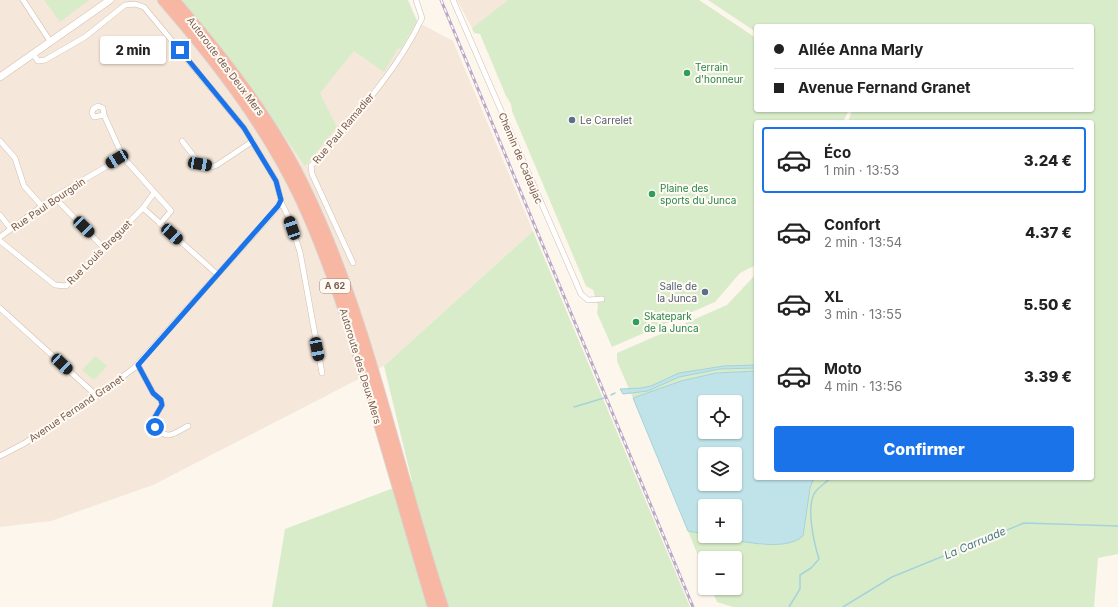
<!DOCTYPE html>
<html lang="fr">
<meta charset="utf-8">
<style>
:root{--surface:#fff;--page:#f6f6f6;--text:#222;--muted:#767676;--line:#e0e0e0;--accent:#1a73e8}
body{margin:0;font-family:Inter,sans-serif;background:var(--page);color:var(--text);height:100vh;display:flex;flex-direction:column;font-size:15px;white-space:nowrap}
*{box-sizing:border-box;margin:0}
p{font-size:13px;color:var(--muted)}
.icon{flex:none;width:22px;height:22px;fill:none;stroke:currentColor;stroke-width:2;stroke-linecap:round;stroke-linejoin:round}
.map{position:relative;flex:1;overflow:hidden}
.details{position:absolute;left:754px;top:120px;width:340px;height:360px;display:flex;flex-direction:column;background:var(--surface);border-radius:4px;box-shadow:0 1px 3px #0004}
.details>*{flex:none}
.hud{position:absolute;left:754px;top:24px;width:340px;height:88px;border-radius:4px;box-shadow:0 1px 3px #0004;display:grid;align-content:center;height:88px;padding:0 20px;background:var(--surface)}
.buttons{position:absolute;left:698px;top:395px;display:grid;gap:8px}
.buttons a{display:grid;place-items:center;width:44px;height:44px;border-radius:4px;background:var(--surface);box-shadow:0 1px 3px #0004;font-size:20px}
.end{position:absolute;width:18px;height:18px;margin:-9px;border:5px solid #1a73e8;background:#fff;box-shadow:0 0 0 2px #fff}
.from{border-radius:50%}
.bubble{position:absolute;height:28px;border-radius:4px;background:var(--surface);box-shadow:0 1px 3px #0004;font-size:13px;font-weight:800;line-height:28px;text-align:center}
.car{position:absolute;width:12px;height:24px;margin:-12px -6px;border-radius:5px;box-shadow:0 0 3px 1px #0007;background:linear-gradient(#222 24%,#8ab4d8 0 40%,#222 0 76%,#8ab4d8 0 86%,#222 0)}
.hud b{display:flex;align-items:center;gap:14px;height:38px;font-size:15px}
.hud b+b{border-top:1px solid var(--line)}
.hud i{width:10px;height:10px;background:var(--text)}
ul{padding:7px 0 0;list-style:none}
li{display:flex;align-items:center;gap:12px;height:66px;margin:0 8px 6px;padding:0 12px;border:2px solid transparent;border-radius:4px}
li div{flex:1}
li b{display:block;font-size:15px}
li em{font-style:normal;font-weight:800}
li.on{border-color:var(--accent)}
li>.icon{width:36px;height:36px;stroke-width:1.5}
.cta{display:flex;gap:8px;margin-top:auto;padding:8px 20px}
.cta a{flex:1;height:46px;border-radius:4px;background:var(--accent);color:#fff;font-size:16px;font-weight:800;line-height:46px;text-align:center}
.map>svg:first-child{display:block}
</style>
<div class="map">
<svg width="1118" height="607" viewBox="0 0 1118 607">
<rect width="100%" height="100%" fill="#fdf6ec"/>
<g fill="#f5e8da">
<polygon points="0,0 344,0 421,24 453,41 533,231 384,366 153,485 51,521 0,527"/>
<polygon points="457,0 509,0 472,28"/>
</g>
<g fill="#d8ecc9">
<polygon points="44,0 89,0 60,22"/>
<path d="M182,0H408L417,21L401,49L398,48L384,72L354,51L320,93L337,127L305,166C266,109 226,53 182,0Z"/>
<polygon points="508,0 699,0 756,38 756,110 849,110 843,122 756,122 756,265 740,273 715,302 612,347 597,313 598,306 593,290 586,286 512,111 511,104 506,96 480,34 474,33 472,28"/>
<polygon points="708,0 1118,0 1118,554 1098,558 1094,607 733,607 717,602 711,588 735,588 735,558 705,558 705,573 688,531 705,534 705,536 714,536 764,545 810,488 814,478 1092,478 1092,122 848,122 852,110 1092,110 1092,26 756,26 756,32"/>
<polygon points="533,231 690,607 272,607 285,529 412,481 384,366"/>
<polygon points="756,274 756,371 716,373 681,381 633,398 617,361 617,353 727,305"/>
<polygon points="95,356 107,366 94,380 82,370"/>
</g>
<g fill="#bfe3e8" stroke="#a5d3da" fill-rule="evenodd">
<polygon points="756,365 756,368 720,369 679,377 648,391 623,394 620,389 641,388 651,386 679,373 724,366"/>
<path d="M756,371V478H814L810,488L803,536C784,553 737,540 714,536H735V506H705V534L688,531L633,398L681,381L716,373ZM705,402H735V432H705ZM705,454H735V484H705Z"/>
</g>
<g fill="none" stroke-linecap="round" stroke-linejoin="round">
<g stroke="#a5d3da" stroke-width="1.5">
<polyline points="611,395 615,393"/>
<polyline points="574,407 604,398"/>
<path d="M789,607L800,589V575L811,568L819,559C814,543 805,504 816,491C820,486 826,483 830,478"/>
<polyline points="843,607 892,577 1024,523 1118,526"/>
</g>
<g stroke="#d1beb0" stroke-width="6">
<g id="street">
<polyline points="23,0 50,41"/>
<polyline points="453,0 581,294 588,300 602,299"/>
<polyline points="104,115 94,117 92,113 93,109 98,106 103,108 104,115 123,157"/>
<polyline points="0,141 15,158 24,186 42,206"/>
<polyline points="182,141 200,164 212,167 217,165 253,141"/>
<polyline points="54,197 103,247"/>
<polyline points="281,202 288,216 300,252 322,373"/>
<polyline points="143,208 217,274"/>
<polyline points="0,215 11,229"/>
<polyline points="0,237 54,197 123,157 171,211 160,224"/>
<polyline points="0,241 55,285 66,286 143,208 154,193"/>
<path d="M353,263L312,174L311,166C351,120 396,74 422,18L416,0"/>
<polyline points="0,308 97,396"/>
<path d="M138,365L153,393L161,400L162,405L155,417V427C168,441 173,434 188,426"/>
<polyline points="0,456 25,443 72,410 97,396 134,368 278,207 281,200 276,181 244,128 144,7 135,4 125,5 85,37 45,60 38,61 33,54"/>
</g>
</g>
<g stroke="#d6c0b0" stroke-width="8">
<polyline id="secondary" points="0,77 110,0"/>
</g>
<g stroke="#dad1cd" stroke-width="12">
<g id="highway">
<path d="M163,0C216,61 266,126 301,200C331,265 352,334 373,403C393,471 413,539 433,607"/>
<path d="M174,0C225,59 275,123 308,194C370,325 397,470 443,607"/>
</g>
</g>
<use href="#street" stroke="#fff" stroke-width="5"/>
<use href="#secondary" stroke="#fff" stroke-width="7"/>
<use href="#highway" stroke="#f7b7a3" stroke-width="10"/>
<g stroke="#b9a8c9" stroke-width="3">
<polyline id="rail" points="441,0 693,607"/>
</g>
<use href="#rail" stroke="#fffaf3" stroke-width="1.5" stroke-dasharray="4.5" stroke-linecap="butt"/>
</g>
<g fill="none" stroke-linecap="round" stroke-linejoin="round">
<polyline stroke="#1a73e8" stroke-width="5" points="155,427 155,417 162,405 161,400 153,393 138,365 278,206 281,200 276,181 244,128 180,50"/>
</g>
<g fill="#2e9e5b" stroke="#fffaf3" stroke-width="1.5">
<circle cx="687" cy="73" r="4"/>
<circle cx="652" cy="194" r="4"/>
<circle cx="636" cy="322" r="4"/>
</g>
<g fill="#5c6f8a" stroke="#fffaf3" stroke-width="1.5">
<circle cx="572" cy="120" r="4"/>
<circle cx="705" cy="292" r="4"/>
</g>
<g text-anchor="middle" stroke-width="4" stroke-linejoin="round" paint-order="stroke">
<rect fill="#fffaf3" stroke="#a28b7f" stroke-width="1" x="320" y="279" width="30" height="14" rx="3"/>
<g font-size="9" font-weight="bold" fill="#7a5c4d">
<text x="335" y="289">A 62</text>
</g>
<g font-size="10" fill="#7a5c4d" stroke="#fffaf3">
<text transform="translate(226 66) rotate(53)" y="4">Autoroute des Deux Mers</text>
<text transform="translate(343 128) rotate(-50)" y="4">Rue Paul Ramadier</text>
<text transform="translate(521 158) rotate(67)" y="4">Chemin de Cadaujac</text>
<text transform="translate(48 204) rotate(-34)" y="4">Rue Paul Bourgoin</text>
<text transform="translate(99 252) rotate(-45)" y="4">Rue Louis Breguet</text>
<text transform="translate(361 366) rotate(73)" y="4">Autoroute des Deux Mers</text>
<text transform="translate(76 408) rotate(-34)" y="4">Avenue Fernand Granet</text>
</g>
<g font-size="10" fill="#27864d" stroke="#fffaf3" text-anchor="start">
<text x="695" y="71">Terrain<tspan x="695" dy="12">d'honneur</tspan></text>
<text x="660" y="192">Plaine des<tspan x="660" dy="12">sports du Junca</tspan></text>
<text x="644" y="320">Skatepark<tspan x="644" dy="12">de la Junca</tspan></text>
</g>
<g font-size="10" fill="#4e5e75" stroke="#fffaf3" text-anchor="start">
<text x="580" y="124">Le Carrelet</text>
<text x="697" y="290" text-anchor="end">Salle de<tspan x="697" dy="12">la Junca</tspan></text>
</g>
<g font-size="11" font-style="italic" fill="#437c86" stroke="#fffaf3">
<text transform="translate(975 543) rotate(-23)" y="4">La Carruade</text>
</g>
</g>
</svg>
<div class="buttons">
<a><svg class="icon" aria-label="locate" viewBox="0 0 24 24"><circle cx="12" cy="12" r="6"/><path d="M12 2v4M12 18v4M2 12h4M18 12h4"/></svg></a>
<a><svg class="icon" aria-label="layers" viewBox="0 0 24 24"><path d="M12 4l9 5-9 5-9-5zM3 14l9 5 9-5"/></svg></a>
<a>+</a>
<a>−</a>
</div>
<i class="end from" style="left:155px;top:427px"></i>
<i class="end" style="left:180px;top:50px"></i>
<div class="bubble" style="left:100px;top:36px;width:66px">2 min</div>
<i class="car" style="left:117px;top:159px;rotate:239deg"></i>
<i class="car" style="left:200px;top:164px;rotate:100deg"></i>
<i class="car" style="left:84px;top:227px;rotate:135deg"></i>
<i class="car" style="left:292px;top:228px;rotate:341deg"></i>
<i class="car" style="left:172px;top:234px;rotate:132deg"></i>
<i class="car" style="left:317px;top:349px;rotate:169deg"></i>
<i class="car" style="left:62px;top:364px;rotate:133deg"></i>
<div class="hud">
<b><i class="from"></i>Allée Anna Marly</b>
<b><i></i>Avenue Fernand Granet</b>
</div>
<section class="details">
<ul>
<li class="on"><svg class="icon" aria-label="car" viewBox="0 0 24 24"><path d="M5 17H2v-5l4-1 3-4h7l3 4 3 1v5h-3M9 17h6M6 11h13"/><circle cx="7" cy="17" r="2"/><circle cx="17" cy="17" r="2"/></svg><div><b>Éco</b><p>1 min · 13:53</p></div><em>3.24 €</em></li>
<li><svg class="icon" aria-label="car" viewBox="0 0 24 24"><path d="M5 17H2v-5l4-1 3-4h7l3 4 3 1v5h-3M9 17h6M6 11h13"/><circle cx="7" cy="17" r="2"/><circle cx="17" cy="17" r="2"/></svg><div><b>Confort</b><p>2 min · 13:54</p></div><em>4.37 €</em></li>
<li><svg class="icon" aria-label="car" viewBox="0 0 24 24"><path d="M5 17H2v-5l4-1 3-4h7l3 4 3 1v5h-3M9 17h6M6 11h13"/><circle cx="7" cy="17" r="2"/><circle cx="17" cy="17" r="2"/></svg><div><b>XL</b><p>3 min · 13:55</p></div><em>5.50 €</em></li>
<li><svg class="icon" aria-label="car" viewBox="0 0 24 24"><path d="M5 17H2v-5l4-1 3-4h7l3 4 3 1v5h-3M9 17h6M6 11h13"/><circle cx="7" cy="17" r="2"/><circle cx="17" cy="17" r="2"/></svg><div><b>Moto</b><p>4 min · 13:56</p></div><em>3.39 €</em></li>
</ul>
<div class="cta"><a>Confirmer</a></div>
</section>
</div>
